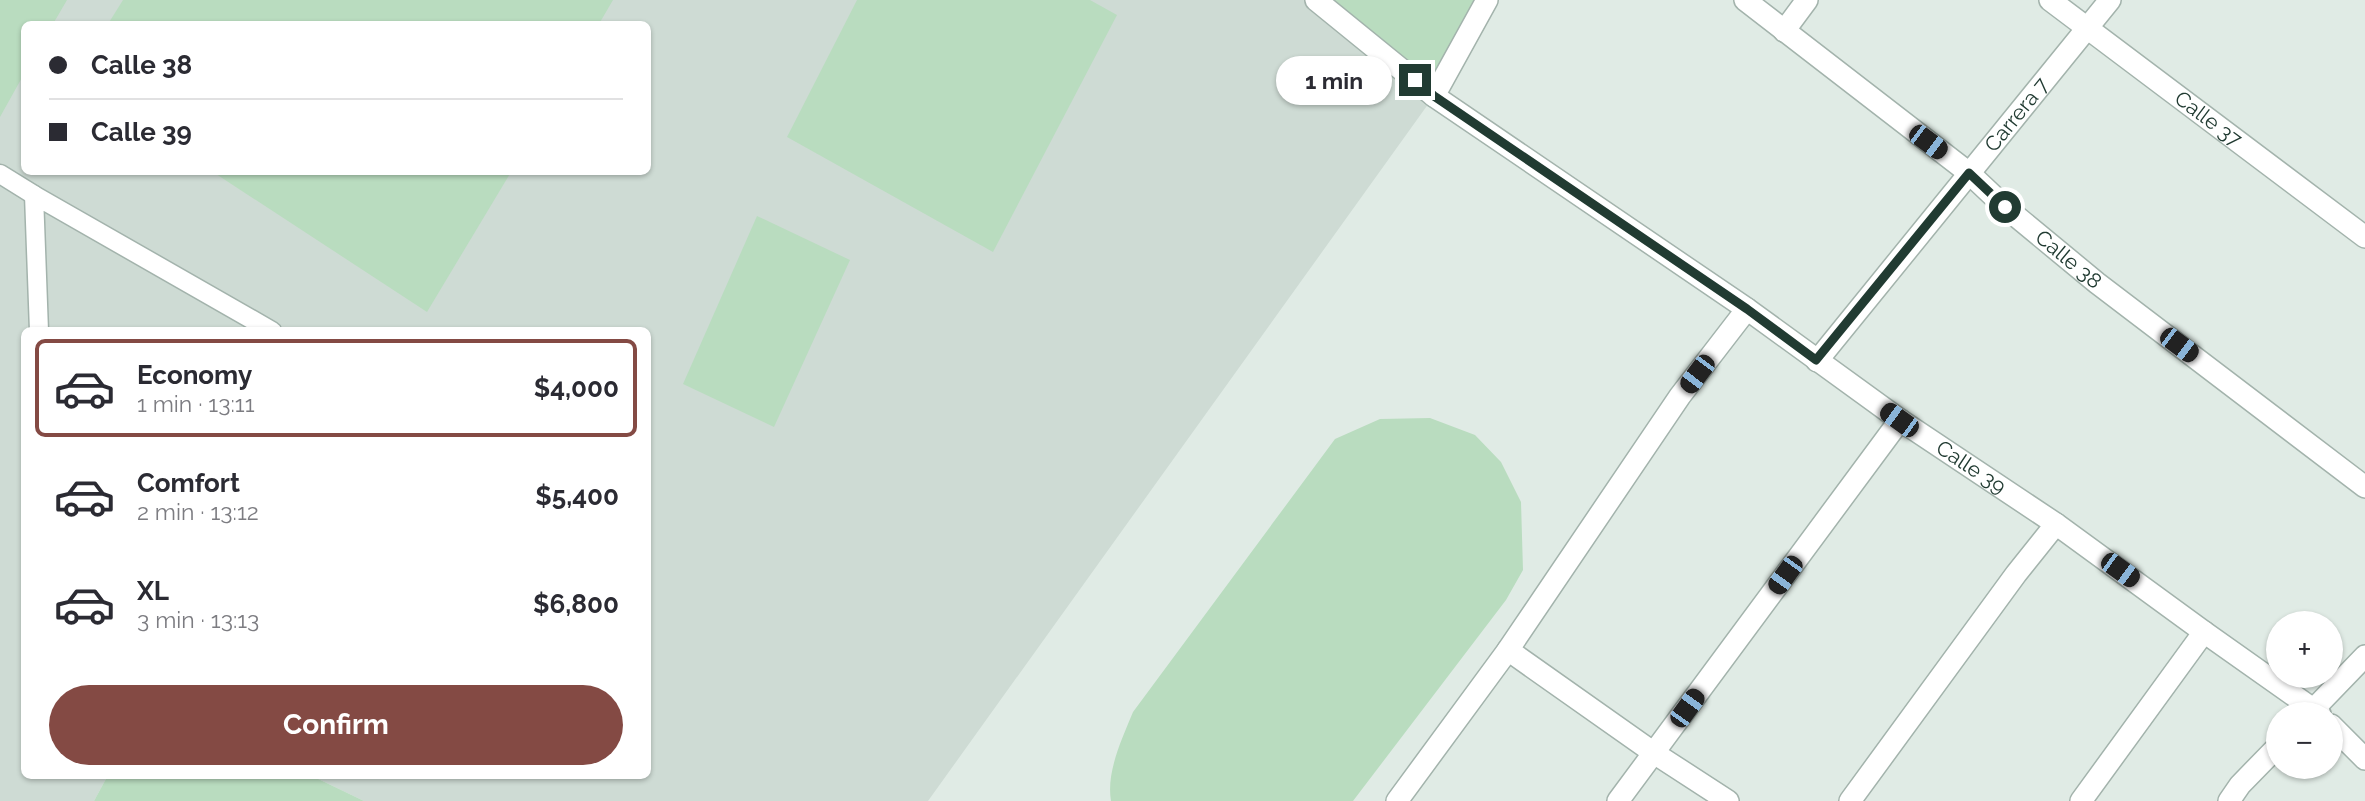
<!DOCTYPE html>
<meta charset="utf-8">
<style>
:root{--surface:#fff;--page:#f7f7f7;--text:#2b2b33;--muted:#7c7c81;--line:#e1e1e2;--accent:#844a44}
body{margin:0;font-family:Raleway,sans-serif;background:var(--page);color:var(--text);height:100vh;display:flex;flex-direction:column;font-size:26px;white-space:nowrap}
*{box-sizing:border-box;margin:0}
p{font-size:23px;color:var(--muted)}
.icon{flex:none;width:38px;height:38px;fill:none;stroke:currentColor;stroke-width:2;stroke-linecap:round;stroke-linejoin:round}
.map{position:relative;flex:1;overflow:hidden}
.panel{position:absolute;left:21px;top:327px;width:630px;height:452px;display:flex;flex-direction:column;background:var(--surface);border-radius:10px;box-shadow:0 2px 5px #0004}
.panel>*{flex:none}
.guide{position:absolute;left:21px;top:21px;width:630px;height:154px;border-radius:10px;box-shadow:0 2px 5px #0004;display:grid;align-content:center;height:154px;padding:0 28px;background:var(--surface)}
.fabs{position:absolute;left:2266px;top:611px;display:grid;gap:14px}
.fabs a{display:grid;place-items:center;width:77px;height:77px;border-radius:50%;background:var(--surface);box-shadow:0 2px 5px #0004;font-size:35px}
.end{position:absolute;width:32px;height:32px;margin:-16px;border:9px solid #213b32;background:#fff;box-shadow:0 0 0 4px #fff}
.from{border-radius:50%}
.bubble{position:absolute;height:49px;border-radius:24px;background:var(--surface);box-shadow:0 2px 5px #0004;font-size:23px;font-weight:700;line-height:49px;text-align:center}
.car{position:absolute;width:21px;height:42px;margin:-21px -10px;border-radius:9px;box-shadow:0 0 5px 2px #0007;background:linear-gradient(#222 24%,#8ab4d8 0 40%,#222 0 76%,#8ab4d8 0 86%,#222 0)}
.guide b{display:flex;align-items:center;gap:24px;height:66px;font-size:26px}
.guide b+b{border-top:2px solid var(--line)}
.guide i{width:18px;height:18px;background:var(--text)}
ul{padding:12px 0 0;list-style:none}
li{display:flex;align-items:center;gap:21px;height:98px;margin:0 14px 10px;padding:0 14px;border:4px solid transparent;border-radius:10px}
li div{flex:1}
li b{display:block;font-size:26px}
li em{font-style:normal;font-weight:700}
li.on{border-color:var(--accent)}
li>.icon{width:63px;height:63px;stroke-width:1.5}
.action{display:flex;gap:14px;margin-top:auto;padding:14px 28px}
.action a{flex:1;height:80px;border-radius:42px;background:var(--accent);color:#fff;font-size:28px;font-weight:700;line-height:80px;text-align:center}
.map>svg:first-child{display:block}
</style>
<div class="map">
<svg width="2365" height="801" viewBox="0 0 2365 801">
<rect width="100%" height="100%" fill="#e0ebe5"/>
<path fill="#cedbd4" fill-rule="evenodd" d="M0,0H1316L1434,96L928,801H364L310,775H648V331H24V775H108L94,801H0ZM24,24H648V172H24Z"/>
<g fill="#b9dcbf">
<polygon points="0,0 67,0 53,24 24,24 24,74 0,117"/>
<polygon points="123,0 613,0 599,24 108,24"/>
<polygon points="857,0 1090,0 1117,15 993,252 787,137"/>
<polygon points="1316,0 1487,0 1434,96"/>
<polygon points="213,172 511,172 427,312"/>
<polygon points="757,216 850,260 774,427 683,384"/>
<path d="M1430,418L1475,435L1501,462L1521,502L1523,570L1506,600L1353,801H1111C1106,772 1122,739 1133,712L1335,439L1380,419Z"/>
<polygon points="108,775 310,775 364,801 94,801"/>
</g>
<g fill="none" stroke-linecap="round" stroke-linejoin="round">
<g stroke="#a3b3ac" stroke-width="21">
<g id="lane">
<polyline points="0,174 34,195"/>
<polyline points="39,331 34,195 272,331"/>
</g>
</g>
<g stroke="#a3b3ac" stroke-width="24">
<g id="street">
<path id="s1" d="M1316,0L1434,96L1747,309L1900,420L2056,524L2204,632L2320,714"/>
<path id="s2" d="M1745,0L1969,173L2005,207L2097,283L2365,487"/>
<path id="s3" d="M2050,0L2365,237"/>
<polyline points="1784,31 1807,0"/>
<polyline points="1434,96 1487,0"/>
<path id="s4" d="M1817,361L2110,0"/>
<polyline points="1508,650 1654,753 1728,801"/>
<polyline points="2309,714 2365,656"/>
<polyline points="2331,725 2365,759"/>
<polyline points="1397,801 1508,650 1680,396 1747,309"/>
<polyline points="1618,801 1900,420"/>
<polyline points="1850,801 2016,574 2056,524"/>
<polyline points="2081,801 2204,632"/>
<polyline points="2229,801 2240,785 2278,746"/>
</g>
</g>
<use href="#lane" stroke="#fff" stroke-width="18"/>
<use href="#street" stroke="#fff" stroke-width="21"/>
</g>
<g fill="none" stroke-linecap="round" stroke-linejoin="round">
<polyline stroke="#213b32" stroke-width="9" points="1415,80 1434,96 1747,309 1816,360 1969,173 2005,207"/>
</g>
<g text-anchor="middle" stroke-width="5" stroke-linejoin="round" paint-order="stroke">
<g font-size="21" fill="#213b32" stroke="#f0f7f3">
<text dy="7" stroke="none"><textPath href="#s4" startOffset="317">Carrera 7</textPath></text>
<text dy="7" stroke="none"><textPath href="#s3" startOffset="198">Calle 37</textPath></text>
<text dy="7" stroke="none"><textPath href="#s2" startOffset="415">Calle 38</textPath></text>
<text dy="7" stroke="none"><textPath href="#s1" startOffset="805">Calle 39</textPath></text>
</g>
</g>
</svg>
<div class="fabs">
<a>+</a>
<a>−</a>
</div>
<i class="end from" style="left:2005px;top:207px"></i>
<i class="end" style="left:1415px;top:80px"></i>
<div class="bubble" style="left:1276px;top:56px;width:116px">1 min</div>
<i class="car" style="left:1928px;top:142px;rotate:127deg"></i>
<i class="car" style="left:2179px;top:345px;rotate:127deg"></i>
<i class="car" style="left:1697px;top:374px;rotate:217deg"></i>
<i class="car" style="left:1899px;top:420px;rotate:306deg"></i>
<i class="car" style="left:2120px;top:570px;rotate:126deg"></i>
<i class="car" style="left:1785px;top:575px;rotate:216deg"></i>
<i class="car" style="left:1687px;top:708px;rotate:36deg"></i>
<div class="guide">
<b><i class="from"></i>Calle 38</b>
<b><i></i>Calle 39</b>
</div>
<section class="panel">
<ul>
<li class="on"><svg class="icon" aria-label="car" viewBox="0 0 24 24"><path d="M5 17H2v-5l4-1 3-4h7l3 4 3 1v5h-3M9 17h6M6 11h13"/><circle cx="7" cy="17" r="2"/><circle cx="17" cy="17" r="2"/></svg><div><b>Economy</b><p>1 min · 13:11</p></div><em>$4,000</em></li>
<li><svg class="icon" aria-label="car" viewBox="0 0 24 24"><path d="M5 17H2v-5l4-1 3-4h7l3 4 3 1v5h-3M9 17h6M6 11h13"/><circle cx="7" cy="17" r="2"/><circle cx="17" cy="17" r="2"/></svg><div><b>Comfort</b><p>2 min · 13:12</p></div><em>$5,400</em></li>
<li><svg class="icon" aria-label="car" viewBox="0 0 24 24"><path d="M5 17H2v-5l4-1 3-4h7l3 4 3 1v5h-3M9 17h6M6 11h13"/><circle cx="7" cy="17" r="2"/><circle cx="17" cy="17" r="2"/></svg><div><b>XL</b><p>3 min · 13:13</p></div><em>$6,800</em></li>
</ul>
<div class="action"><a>Confirm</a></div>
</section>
</div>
